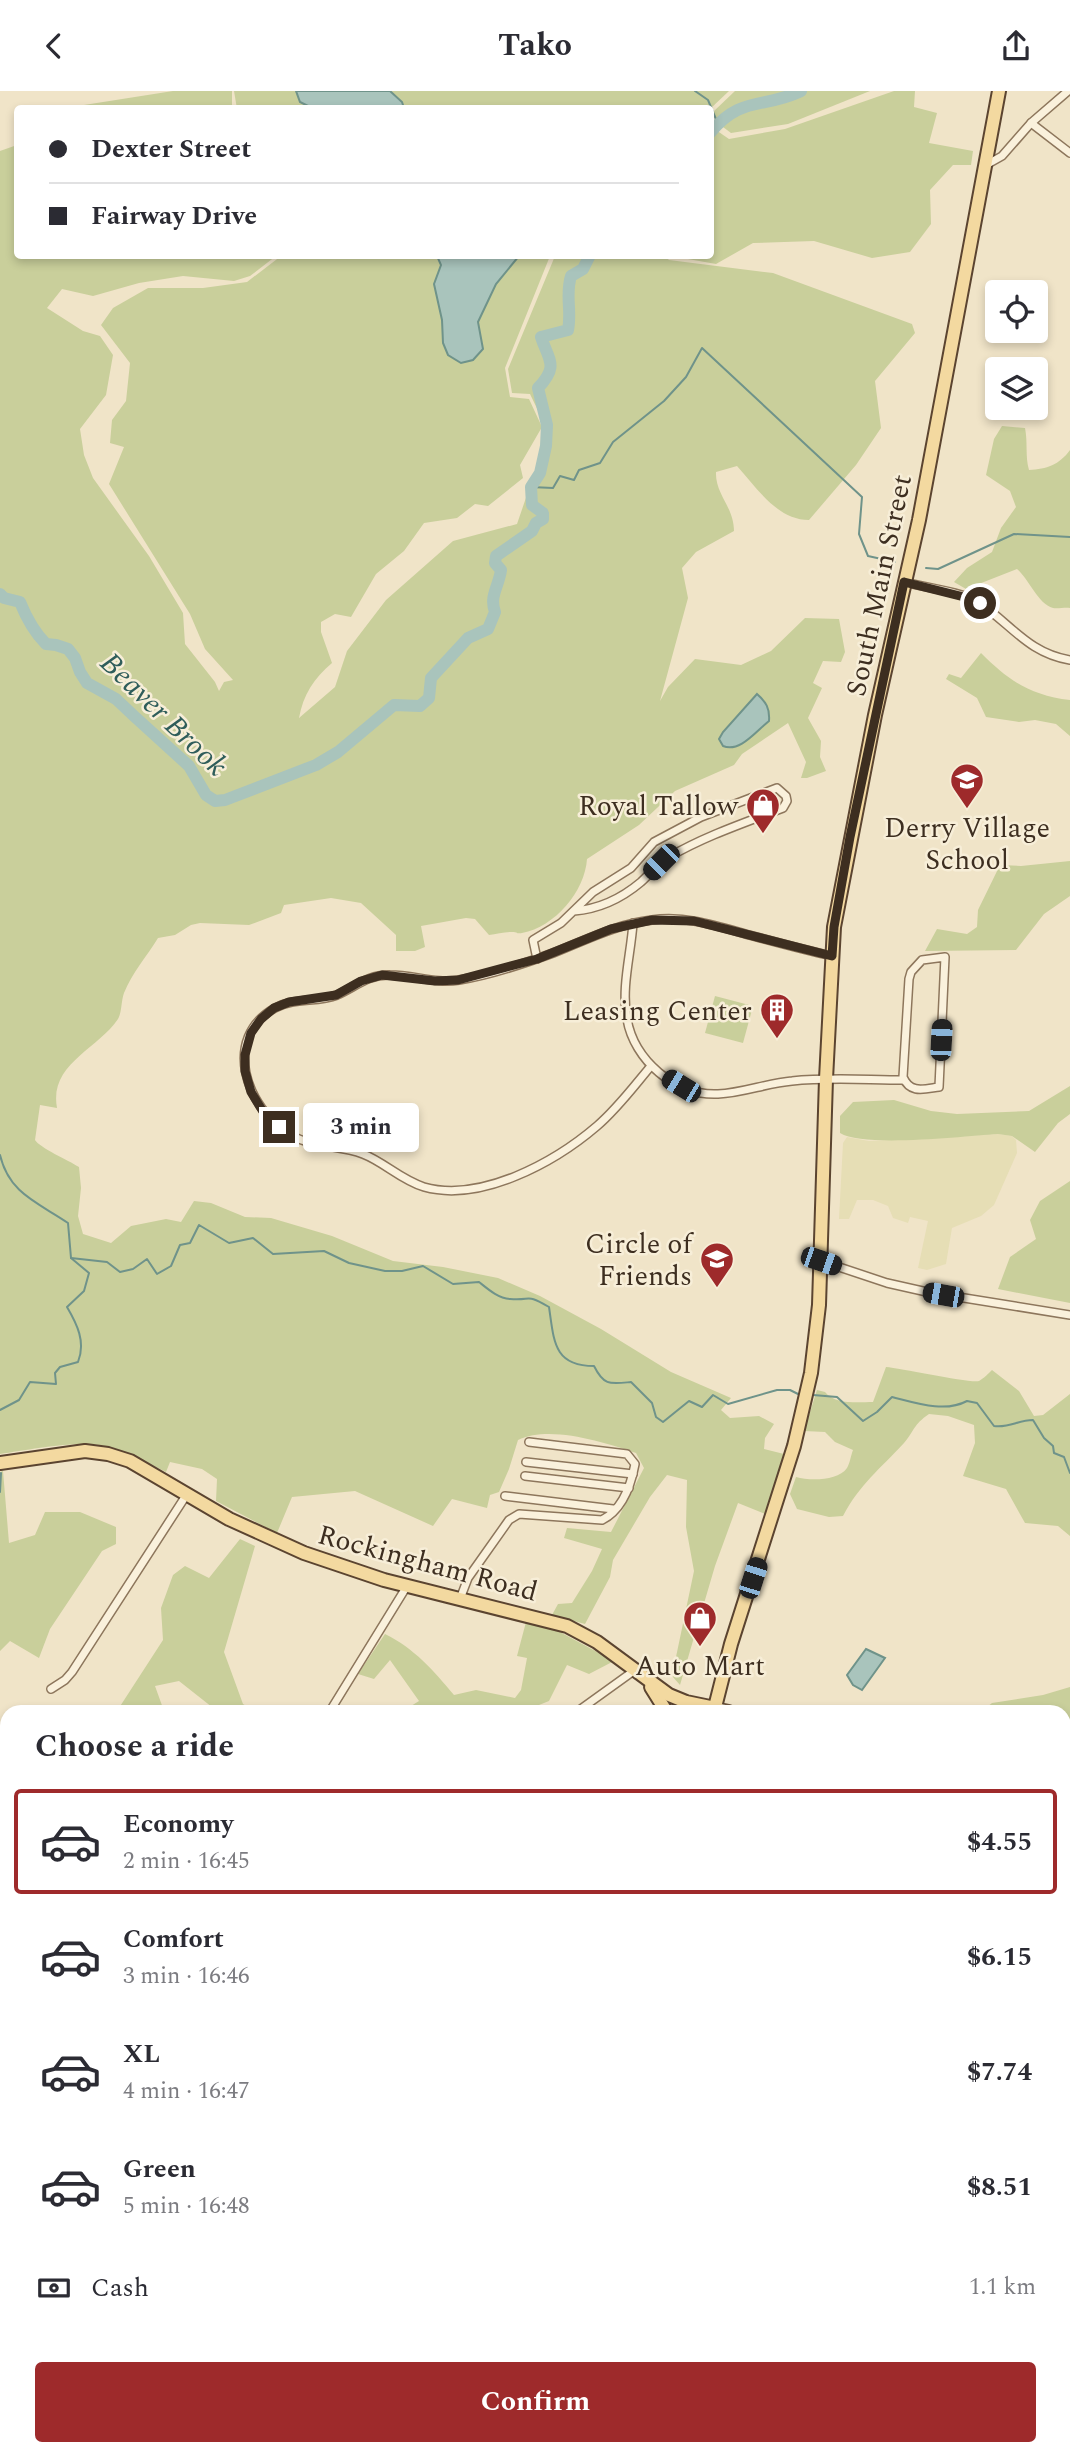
<!DOCTYPE html>
<meta charset="utf-8">
<style>
:root{--surface:#fff;--page:#f2f2f3;--text:#2b2b33;--muted:#7c7c81;--line:#e1e1e2;--accent:#9e2a2b}
body{margin:0;font-family:Spectral,serif;background:var(--page);color:var(--text);height:100vh;display:flex;flex-direction:column;font-size:26px;white-space:nowrap}
*{box-sizing:border-box;margin:0}
p{font-size:23px;color:var(--muted)}
.icon{flex:none;width:38px;height:38px;fill:none;stroke:currentColor;stroke-width:2;stroke-linecap:round;stroke-linejoin:round}
.map{position:relative;flex:1;overflow:hidden}
.sheet{position:absolute;left:0px;top:1614px;width:1071px;height:751px;display:flex;flex-direction:column;background:var(--surface);border-radius:21px 21px 0 0;box-shadow:0 4px 10px #0003}
.sheet>*{flex:none}
.hud{position:absolute;left:14px;top:14px;width:700px;height:154px;border-radius:7px;box-shadow:0 4px 10px #0003;display:grid;align-content:center;height:154px;padding:0 35px;background:var(--surface)}
.controls{position:absolute;left:985px;top:189px;display:grid;gap:14px}
.controls a{display:grid;place-items:center;width:63px;height:63px;border-radius:7px;background:var(--surface);box-shadow:0 4px 10px #0003;font-size:35px}
.end{position:absolute;width:32px;height:32px;margin:-16px;border:9px solid #3d2e20;background:#fff;box-shadow:0 0 0 4px #fff}
.from{border-radius:50%}
.bubble{position:absolute;height:49px;border-radius:7px;background:var(--surface);box-shadow:0 4px 10px #0003;font-size:23px;font-weight:700;line-height:49px;text-align:center}
.car{position:absolute;width:21px;height:42px;margin:-21px -10px;border-radius:9px;box-shadow:0 0 5px 2px #0007;background:linear-gradient(#222 24%,#8ab4d8 0 40%,#222 0 76%,#8ab4d8 0 86%,#222 0)}
.hud b{display:flex;align-items:center;gap:24px;height:66px;font-size:26px}
.hud b+b{border-top:2px solid var(--line)}
.hud i{width:18px;height:18px;background:var(--text)}
ul{padding:0;list-style:none}
li{display:flex;align-items:center;gap:21px;height:105px;margin:0 14px 10px;padding:0 21px;border:4px solid transparent;border-radius:7px}
li div{flex:1}
li b{display:block;font-size:26px}
li em{font-style:normal;font-weight:700}
li.selected{border-color:var(--accent)}
li>.icon{width:63px;height:63px;stroke-width:1.5}
h2{padding:0 35px;font-size:32px;line-height:84px}
.pay{display:flex;align-items:center;gap:18px;height:77px;padding:0 35px;font-size:26px}
.pay p{margin-inline-start:auto}
.primary-button{display:flex;gap:14px;margin-top:auto;padding:14px 35px}
.primary-button a{flex:1;height:80px;border-radius:7px;background:var(--accent);color:#fff;font-size:28px;font-weight:700;line-height:80px;text-align:center}
header{display:flex;justify-content:space-between;align-items:center;height:91px;padding:0 35px;background:var(--surface);font-size:32px;font-weight:700}
.map>svg:first-child{display:block}
</style>
<header><svg class="icon" aria-label="back" viewBox="0 0 24 24"><path d="M15 5l-7 7 7 7"/></svg>Tako<svg class="icon" aria-label="share" viewBox="0 0 24 24"><path d="M12 15V3M7 8l5-5 5 5M5 13v7h14v-7"/></svg></header>
<div class="map">
<svg width="1070" height="2364" viewBox="0 0 1070 2364">
<rect width="100%" height="100%" fill="#f0e4c8"/>
<polygon fill="#e6deb5" points="998,1043 1012,1045 1016,1049 1017,1062 994,1114 981,1125 952,1137 946,1173 927,1179 918,1177 928,1130 910,1126 908,1132 893,1127 888,1115 873,1109 857,1109 849,1128 839,1128 843,1052 847,1046 869,1050"/>
<g fill="#c9cf9b">
<polygon points="173,0 232,0 232,17 82,17 84,14"/>
<polygon points="234,0 729,0 710,18 237,18"/>
<polygon points="735,0 870,0 788,33 731,42 719,33 713,21"/>
<polygon points="894,0 915,0 914,16 937,22 929,52 973,60 971,74 953,74 930,99 931,133 910,161 872,167 814,150 753,152 716,173 671,165 710,164 711,21 713,37 729,48 785,38"/>
<path d="M17,54L18,164L276,165L250,185L234,190L183,185L139,192L93,205L62,198L47,217L83,240L100,245L113,264L106,304L80,338L84,364L93,387L149,465L183,522L185,553L215,591L219,600L224,591L233,589L205,558L190,523L109,393L124,356L110,352L112,329L126,310L130,272L101,234L113,217L148,197H203L247,191L281,165H550L505,277L510,306L529,308L542,336L520,374L523,387L488,415L475,413L457,427L424,432L404,460L376,483L351,526L335,523L321,531V541L332,572C314,587 303,604 299,627L335,596L347,560L386,509L453,450L517,433L541,363L545,334L530,303L512,302L508,278L555,165H664L669,169L773,182L912,233L915,242L875,290L881,337L856,374L809,429C777,429 757,397 737,375L716,381C715,403 734,416 734,440L696,461L682,477L688,507L660,610L668,596L695,568L741,574L771,560L805,527L839,528L845,561L841,571L823,570L813,592L822,597L808,627L821,650L820,666L826,680L807,687H801L806,671L788,632L742,663L734,674L675,700L639,734L587,768C585,800 555,836 522,842C513,843 521,841 511,841C504,841 496,843 489,844L475,828L466,827L421,835L425,856L415,860H396V844L361,812L331,807L284,814L281,822L249,834L200,832L191,834L175,844L158,847C147,865 132,882 124,902C121,910 122,921 118,928C97,959 49,973 57,1017L40,1014L35,1049C40,1057 68,1069 79,1076L81,1097L78,1125L83,1143L111,1152L131,1135L166,1128L181,1131L194,1110L211,1112L245,1126L271,1127L332,1145L393,1170L443,1176L498,1187L540,1205L601,1238L671,1281L731,1307L721,1319L730,1327L759,1325L774,1333L765,1347L764,1358L784,1363L765,1423L738,1412L715,1475L680,1594L672,1585L694,1480L686,1436L687,1389L667,1384L650,1406L613,1469L610,1486L585,1533L552,1524L558,1513L572,1512L592,1480L602,1458L564,1447L567,1437L611,1441L644,1377L636,1362C603,1351 550,1334 518,1349L509,1378L499,1401L490,1404L487,1417L452,1408L433,1435L355,1400L292,1406L277,1442L216,1410L217,1388L202,1378L170,1371L166,1381C145,1371 123,1357 99,1354C73,1350 27,1359 0,1363V60Z"/>
<path d="M1002,335L1025,337C1028,352 1025,365 1029,379C1047,378 1059,374 1070,359V517C1065,516 1058,518 1053,517C1038,513 1029,488 1017,478L966,498L954,491L967,477L992,461L1001,437L1016,416L1010,400L986,384L994,348Z"/>
<path d="M981,562C1009,590 1030,604 1070,609V645L1056,633L1035,629L1019,631L986,626L977,607L946,588L949,583L961,587Z"/>
<polygon points="1070,770 1070,805 1044,823 1016,859 925,860 937,838 967,843 977,836 978,819 1000,774 1021,775"/>
<polygon points="715,905 753,915 743,952 705,942"/>
<path d="M1070,995V1023L1058,1032L1035,1061L1012,1045L998,1043C964,1045 864,1057 840,1042V1025L853,1011L894,1009L931,1020L957,1023L1029,1020Z"/>
<polygon points="1070,1090 1070,1212 998,1198 1010,1166 1036,1148 1030,1129 1040,1110"/>
<path d="M886,1276C901,1277 972,1293 979,1290C983,1288 989,1282 992,1279L1019,1300L1034,1325L1043,1324L1070,1303V1445L1058,1435L1025,1432L1006,1398L963,1385L975,1352L974,1334L948,1325L929,1323C913,1334 915,1339 904,1352C880,1378 860,1393 843,1425L829,1426L797,1418L790,1403L796,1386C810,1390 838,1390 847,1377C850,1372 851,1364 853,1359L835,1351L825,1341L804,1340L817,1299L825,1301C835,1314 858,1311 873,1311Z"/>
<polygon points="3,1380 9,1452 35,1444 45,1421 80,1421 116,1436 116,1453 102,1460 50,1538 39,1567 10,1550 0,1560 0,1381"/>
<polygon points="240,1448 255,1455 224,1561 243,1613 254,1620 217,1620 179,1590 155,1595 164,1620 117,1620 163,1549 161,1517 173,1484 185,1475 209,1487"/>
<path d="M526,1531L558,1540L614,1570L589,1583L567,1574L549,1610L539,1614L537,1620H403L419,1610L390,1569L374,1588L358,1583L385,1543C414,1557 434,1580 454,1604L476,1599L515,1607L521,1599L527,1567L517,1565Z"/>
<polygon points="1070,1596 1070,1629 1064,1629 1064,1620 978,1620 982,1620 992,1612 1043,1604"/>
<polygon points="1064,1669 1070,1670 1070,2140 1064,2136"/>
<polygon points="7,1797 7,1951 0,1958 0,1808"/>
<polygon points="1064,2141 1070,2147 1070,2364 587,2364 588,2357 1064,2357"/>
<polygon points="228,2357 399,2357 389,2364 224,2364"/>
</g>
<g fill="#a9c4bc" stroke="#6f938a" stroke-width="2">
<polygon points="296,0 390,0 402,11 404,17 312,17 300,11"/>
<polygon points="437,165 519,165 496,193 478,231 483,258 473,269 461,272 448,264 443,252 442,229 434,193 441,174"/>
<path d="M757,603C766,611 770,617 769,630C756,640 740,662 723,655L719,648L723,641Z"/>
<polygon points="866,1558 885,1567 862,1599 853,1594 847,1584"/>
</g>
<g fill="none" stroke-linecap="round" stroke-linejoin="round">
<g stroke="#6f938a" stroke-width="2">
<polyline points="695,0 708,9 718,33"/>
<polyline points="531,396 553,397 560,385 574,389 579,379 600,372 613,351 664,310 686,286 702,257 862,406 859,443 868,465 895,471"/>
<polyline points="926,477 938,478 1014,443 1070,446"/>
<path d="M0,1064C9,1103 39,1112 68,1132L71,1167L89,1182L84,1200L67,1216C77,1233 86,1251 78,1271L60,1276L55,1282L56,1293L30,1291L19,1309L0,1319"/>
<path d="M71,1167L107,1171L120,1181L133,1178L147,1168L157,1183L171,1175L180,1154L190,1152L199,1134L229,1152L253,1147L273,1163L324,1160L349,1172L385,1180H402L423,1175L453,1193L479,1191C489,1199 498,1207 510,1208C533,1210 525,1202 549,1216C554,1249 553,1275 594,1275C604,1295 610,1293 631,1291L652,1312L656,1326L663,1331L689,1310L702,1316L713,1304L728,1313L777,1299H790L800,1304"/>
<path d="M813,1304L837,1306L863,1330L877,1321L892,1306C916,1312 945,1322 967,1310L977,1312L994,1335C1010,1337 1018,1329 1033,1329L1044,1347L1053,1355L1054,1362L1064,1366L1070,1382"/>
<polyline points="0,1401 1,1382"/>
</g>
<g stroke="#a9c4bc" stroke-width="12">
<path d="M710,42C741,4 764,18 801,0"/>
<path d="M0,503L4,507L20,511C26,526 35,542 46,553L56,554L68,558L75,567L80,581L87,592L116,608L134,625L189,675L206,704L215,710L225,709L316,674L338,661L394,614L420,615L429,607L431,587L468,547L488,538L495,521C489,505 499,495 501,479L495,472L496,465L532,440L536,432L543,428V422L532,414L531,396L540,382L546,355L547,334L538,297C559,275 549,270 541,246L568,239C572,220 565,204 571,185L583,178L590,164"/>
</g>
<g stroke="#8d765c" stroke-width="10">
<g id="street">
<polyline points="1031,32 1070,62"/>
<polyline points="986,74 1002,65 1031,32 1068,0"/>
<path d="M904,491C923,496 963,501 978,511C1011,533 1028,562 1070,569"/>
<path d="M633,832C631,863 621,896 627,928C634,969 675,1005 718,1003C743,1002 767,992 792,990C829,986 867,989 904,989"/>
<path d="M945,866L939,996C924,998 910,1003 903,986L909,888L911,881L922,869Z"/>
<path d="M537,868L533,849L561,832L593,801L631,777L654,751L701,726L777,697L786,705L787,710L783,717C744,732 705,745 669,766C658,772 651,782 641,791C622,807 599,818 574,820"/>
<path d="M651,975C634,995 618,1017 597,1035C555,1071 481,1112 424,1096C401,1089 384,1071 363,1063C339,1054 313,1057 291,1044C246,1018 221,947 275,917C295,906 317,912 337,904C355,896 369,883 390,884C414,884 436,893 459,889C491,884 523,873 553,862C586,849 616,833 652,829C687,824 720,836 753,845C779,852 805,859 832,865"/>
<polyline points="821,1170 887,1192 927,1201 1070,1224"/>
<polyline points="526,1371 633,1383"/>
<polyline points="525,1385 629,1397"/>
<polyline points="505,1405 613,1418"/>
<path d="M460,1508L468,1487L509,1429L519,1423L602,1429C622,1419 631,1394 635,1373L627,1363L529,1351"/>
<polyline points="51,1598 65,1589 72,1581 187,1403"/>
<polyline points="330,1620 407,1495"/>
<polyline points="578,1620 635,1579"/>
<polyline points="0,1995 7,1998"/>
<polyline points="0,2030 7,2020"/>
<polyline points="0,2189 7,2190"/>
<polyline points="0,2354 7,2342"/>
<polyline points="152,2364 156,2357"/>
</g>
</g>
<g stroke="#6f573f" stroke-width="14">
<g id="secondary">
<polyline points="715,1617 729,1620"/>
<polyline points="1064,1662 1070,1664"/>
</g>
</g>
<g stroke="#5b4430" stroke-width="16">
<g id="primary">
<polyline points="0,1372 85,1360 108,1363 130,1370 229,1428 304,1462 384,1489 567,1535 597,1551 669,1604 686,1611 715,1617"/>
<polyline points="651,1596 666,1620"/>
<polyline points="714,1620 731,1553 794,1355 811,1282 819,1214 826,988 834,836 875,624 919,429 999,0"/>
<polyline points="563,2364 565,2357"/>
</g>
</g>
<use href="#street" stroke="#faf1dc" stroke-width="7"/>
<use href="#secondary" stroke="#faf1dc" stroke-width="10"/>
<use href="#primary" stroke="#f3d9a0" stroke-width="12"/>
</g>
<g fill="none" stroke-linecap="round" stroke-linejoin="round">
<polyline stroke="#3d2e20" stroke-width="9" points="279,1036 262,1019 251,1001 245,980 245,964 251,942 261,928 274,917 289,911 336,904 361,890 382,884 435,890 458,889 537,868 611,838 652,829 694,830 832,865 834,836 850,746 904,491 968,507 980,512"/>
</g>
<defs>
<g id="school-pin" transform="scale(1.75)"><path d="M0 17L-7.5 6A9.5 9.5 0 1 1 7.5 6Z" fill="#9e2a2b" stroke="#f7eed8"/><path d="M0-5L7-2L0 1L-7-2ZM-4 1L0 2.5L4 1V4Q0 6-4 4Z" fill="#fff"/></g>
<g id="shop-pin" transform="scale(1.75)"><path d="M0 17L-7.5 6A9.5 9.5 0 1 1 7.5 6Z" fill="#9e2a2b" stroke="#f7eed8"/><path d="M-5-2.5h2.3a2.7 3.5 0 0 1 5.4 0H5L5.5 6h-11ZM-1.5-2.5h3a1.5 2.3 0 0 0-3 0Z" fill="#fff"/></g>
<g id="building-pin" transform="scale(1.75)"><path d="M0 17L-7.5 6A9.5 9.5 0 1 1 7.5 6Z" fill="#9e2a2b" stroke="#f7eed8"/><path d="M-4-6H4V6H1V3H-1V6H-4ZM-2.5-4.3h1.7v1.8h-1.7ZM.8-4.3h1.7v1.8H.8ZM-2.5-1h1.7V.8h-1.7ZM.8-1h1.7V.8H.8Z" fill="#fff"/></g>
</defs>
<g fill-rule="evenodd">
<use href="#school-pin" x="967" y="689"/>
<use href="#shop-pin" x="763" y="714"/>
<use href="#building-pin" x="777" y="919"/>
<use href="#school-pin" x="717" y="1168"/>
<use href="#shop-pin" x="700" y="1527"/>
</g>
<g text-anchor="middle" stroke-width="5" stroke-linejoin="round" paint-order="stroke">
<g font-size="28" fill="#3d2e20" stroke="#f7eed8">
<text transform="translate(878 494) rotate(-78)" y="10">South Main Street</text>
<text transform="translate(428 1471) rotate(15)" y="10">Rockingham Road</text>
</g>
<g font-size="28" fill="#3d2e20" stroke="#f7eed8" text-anchor="end">
<text x="738" y="724">Royal Tallow</text>
<text x="967" y="746" text-anchor="middle">Derry Village<tspan x="967" dy="32">School</tspan></text>
<text x="752" y="929">Leasing Center</text>
<text x="692" y="1162">Circle of<tspan x="692" dy="32">Friends</tspan></text>
<text x="700" y="1584" text-anchor="middle">Auto Mart</text>
</g>
<g font-size="30" font-style="italic" fill="#2f5d5a" stroke="#f7eed8">
<text transform="translate(164 623) rotate(44)" y="10">Beaver Brook</text>
</g>
</g>
</svg>
<div class="controls">
<a><svg class="icon" aria-label="locate" viewBox="0 0 24 24"><circle cx="12" cy="12" r="6"/><path d="M12 2v4M12 18v4M2 12h4M18 12h4"/></svg></a>
<a><svg class="icon" aria-label="layers" viewBox="0 0 24 24"><path d="M12 4l9 5-9 5-9-5zM3 14l9 5 9-5"/></svg></a>
</div>
<i class="end from" style="left:980px;top:512px"></i>
<i class="end" style="left:279px;top:1036px"></i>
<div class="bubble" style="left:303px;top:1012px;width:116px">3 min</div>
<i class="car" style="left:661px;top:771px;rotate:225deg"></i>
<i class="car" style="left:941px;top:949px;rotate:3deg"></i>
<i class="car" style="left:681px;top:995px;rotate:301deg"></i>
<i class="car" style="left:821px;top:1170px;rotate:109deg"></i>
<i class="car" style="left:943px;top:1204px;rotate:280deg"></i>
<i class="car" style="left:753px;top:1487px;rotate:18deg"></i>
<div class="hud">
<b><i class="from"></i>Dexter Street</b>
<b><i></i>Fairway Drive</b>
</div>
<section class="sheet">
<h2>Choose a ride</h2>
<ul>
<li class="selected"><svg class="icon" aria-label="car" viewBox="0 0 24 24"><path d="M5 17H2v-5l4-1 3-4h7l3 4 3 1v5h-3M9 17h6M6 11h13"/><circle cx="7" cy="17" r="2"/><circle cx="17" cy="17" r="2"/></svg><div><b>Economy</b><p>2 min · 16:45</p></div><em>$4.55</em></li>
<li><svg class="icon" aria-label="car" viewBox="0 0 24 24"><path d="M5 17H2v-5l4-1 3-4h7l3 4 3 1v5h-3M9 17h6M6 11h13"/><circle cx="7" cy="17" r="2"/><circle cx="17" cy="17" r="2"/></svg><div><b>Comfort</b><p>3 min · 16:46</p></div><em>$6.15</em></li>
<li><svg class="icon" aria-label="car" viewBox="0 0 24 24"><path d="M5 17H2v-5l4-1 3-4h7l3 4 3 1v5h-3M9 17h6M6 11h13"/><circle cx="7" cy="17" r="2"/><circle cx="17" cy="17" r="2"/></svg><div><b>XL</b><p>4 min · 16:47</p></div><em>$7.74</em></li>
<li><svg class="icon" aria-label="car" viewBox="0 0 24 24"><path d="M5 17H2v-5l4-1 3-4h7l3 4 3 1v5h-3M9 17h6M6 11h13"/><circle cx="7" cy="17" r="2"/><circle cx="17" cy="17" r="2"/></svg><div><b>Green</b><p>5 min · 16:48</p></div><em>$8.51</em></li>
</ul>
<div class="pay"><svg class="icon" aria-label="cash" viewBox="0 0 24 24"><path d="M3 7h18v10H3z"/><circle cx="12" cy="12" r="2"/></svg>Cash<p>1.1 km</p></div>
<div class="primary-button"><a>Confirm</a></div>
</section>
</div>
